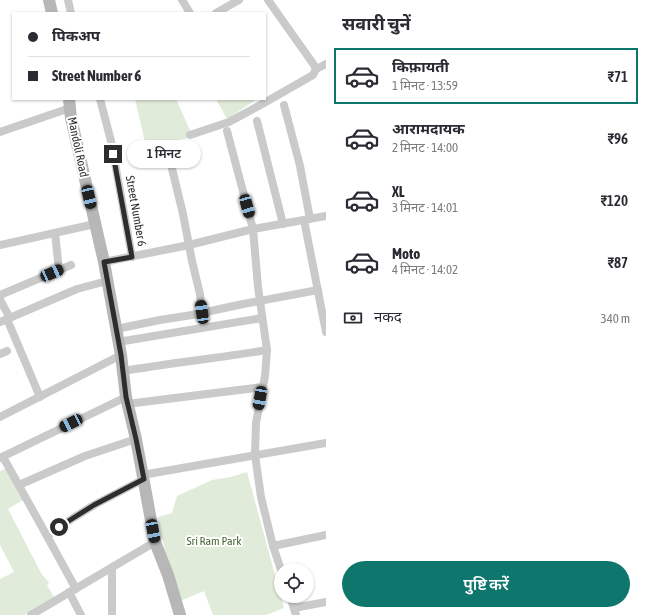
<!DOCTYPE html>
<html lang="hi">
<meta charset="utf-8">
<style>
:root{--surface:#fff;--page:#f7f7f7;--text:#2b2b33;--muted:#7c7c81;--line:#e1e1e2;--accent:#0f766e}
body{margin:0;font-family:"Asap Condensed","Noto Sans Devanagari",sans-serif;background:var(--page);color:var(--text);height:100vh;display:flex;flex-direction:column;font-size:15px;white-space:nowrap}
*{box-sizing:border-box;margin:0}
p{font-size:13px;color:var(--muted)}
.icon{flex:none;width:22px;height:22px;fill:none;stroke:currentColor;stroke-width:2;stroke-linecap:round;stroke-linejoin:round}
.map{position:relative;flex:1;overflow:hidden}
.drawer{display:flex;flex-direction:column;background:var(--surface);width:320px}
.drawer>*{flex:none}
.guide{position:absolute;left:12px;top:12px;width:254px;height:88px;border-radius:0px;box-shadow:0 1px 3px #0004;display:grid;align-content:center;height:88px;padding:0 16px;background:var(--surface)}
.buttons{position:absolute;left:274px;top:563px;display:grid;gap:8px}
.buttons a{display:grid;place-items:center;width:40px;height:40px;border-radius:50%;background:var(--surface);box-shadow:0 1px 3px #0004;font-size:20px}
.end{position:absolute;width:18px;height:18px;margin:-9px;border:5px solid #2d2d2d;background:#fff;box-shadow:0 0 0 2px #fff}
.from{border-radius:50%}
.bubble{position:absolute;height:28px;border-radius:14px;background:var(--surface);box-shadow:0 1px 3px #0004;font-size:13px;font-weight:600;line-height:28px;text-align:center}
.car{position:absolute;width:12px;height:24px;margin:-12px -6px;border-radius:5px;box-shadow:0 0 3px 1px #0007;background:linear-gradient(#222 24%,#8ab4d8 0 40%,#222 0 76%,#8ab4d8 0 86%,#222 0)}
.guide b{display:flex;align-items:center;gap:14px;height:38px;font-size:15px}
.guide b+b{border-top:1px solid var(--line)}
.guide i{width:10px;height:10px;background:var(--text)}
ul{padding:0;list-style:none}
li{display:flex;align-items:center;gap:12px;height:56px;margin:0 8px 6px;padding:0 8px;border:2px solid transparent;border-radius:0px}
li div{flex:1}
li b{display:block;font-size:15px}
li em{font-style:normal;font-weight:600}
li.active{border-color:var(--accent)}
li>.icon{width:36px;height:36px;stroke-width:1.5}
h2{padding:0 16px;font-size:18px;line-height:48px}
.pay{display:flex;align-items:center;gap:10px;height:44px;padding:0 16px;font-size:15px}
.pay p{margin-inline-start:auto}
.action{display:flex;gap:8px;margin-top:auto;padding:8px 16px}
.action a{flex:1;height:46px;border-radius:24px;background:var(--accent);color:#fff;font-size:16px;font-weight:600;line-height:46px;text-align:center}
main{display:flex;flex:1;min-height:0}
.map>svg:first-child{display:block}
</style>
<main>
<div class="map">
<svg width="326" height="615" viewBox="0 0 326 615">
<rect width="100%" height="100%" fill="#fff"/>
<g fill="#e1ebd9">
<polygon points="135,99 176,99 193,137 146,147"/>
<polygon points="216,99 257,99 227,119"/>
<polygon points="7,468 23,500 8,509 41,573 49,583 47,585 54,597 24,615 0,615 0,579 14,572 0,545 0,471"/>
<polygon points="247,472 284,608 266,615 213,615 204,591 178,602 160,530 158,517 172,513 177,496 212,480 231,477"/>
</g>
<g fill="none" stroke-linecap="round" stroke-linejoin="round">
<g stroke="#cacaca" stroke-width="8">
<polyline points="68,0 71,13"/>
<polyline points="182,0 190,13"/>
<polyline points="268,0 314,65 316,69"/>
<polyline points="216,13 239,0"/>
<polyline points="100,99 111,141 132,257"/>
<polyline points="284,105 300,166 310,219"/>
<polyline points="257,121 283,224"/>
<polyline points="227,131 253,229 258,287 267,350 265,376 256,423 255,455 261,497 273,546 281,570"/>
<polyline points="0,132 70,108"/>
<polyline points="190,135 229,122 264,103 313,75 316,69 326,64"/>
<polyline points="168,152 183,214 192,261 200,294 202,312"/>
<polyline points="304,220 326,332"/>
<polyline points="55,233 59,270"/>
<polyline points="0,245 95,224"/>
<polyline points="104,262 189,245 253,229 326,216"/>
<polyline points="0,295 71,265"/>
<polyline points="0,300 10,318"/>
<polyline points="7,319 40,397"/>
<polyline points="0,322 77,289 107,281"/>
<polyline points="116,329 160,320 192,315 243,304 318,290"/>
<polyline points="118,342 262,318"/>
<polyline points="0,354 7,351"/>
<path d="M123,371C171,363 219,358 267,350"/>
<polyline points="127,404 263,387"/>
<polyline points="0,417 121,355"/>
<polyline points="3,457 47,536 76,589"/>
<polyline points="0,458 126,397"/>
<polyline points="142,475 326,443"/>
<polyline points="19,485 85,456 136,439"/>
<polyline points="47,536 73,518 94,505 144,479"/>
<polyline points="273,546 326,535"/>
<polyline points="112,568 112,615"/>
<polyline points="69,592 81,615"/>
<polyline points="290,596 296,615"/>
<polyline points="294,608 326,602"/>
<polyline points="31,615 155,542"/>
</g>
<g stroke="#b7b7b7" stroke-width="12">
<polyline points="49,0 52,13"/>
<polyline points="69,99 71,118 104,262 121,355 126,397 136,439 155,542 168,575 180,615"/>
</g>
</g>
<g fill="none" stroke-linecap="round" stroke-linejoin="round">
<polyline stroke="#2d2d2d" stroke-width="5" points="59,527 94,505 144,479 136,439 126,397 121,355 104,262 132,257 113,154"/>
</g>
<g text-anchor="middle" stroke-width="4" stroke-linejoin="round" paint-order="stroke">
<g font-size="12" fill="#2d2d2d" stroke="#fff">
<text transform="translate(78 147) rotate(78)" y="4">Mandoli Road</text>
<text transform="translate(136 211) rotate(80)" y="4">Street Number 6</text>
</g>
<g font-size="12" fill="#4b6a38" stroke="#fff">
<text x="214" y="545">Sri Ram Park</text>
</g>
</g>
</svg>
<div class="buttons">
<a><svg class="icon" aria-label="locate" viewBox="0 0 24 24"><circle cx="12" cy="12" r="6"/><path d="M12 2v4M12 18v4M2 12h4M18 12h4"/></svg></a>
</div>
<i class="end from" style="left:59px;top:527px"></i>
<i class="end" style="left:113px;top:154px"></i>
<div class="bubble" style="left:127px;top:140px;width:74px">1 मिनट</div>
<i class="car" style="left:89px;top:197px;rotate:167deg"></i>
<i class="car" style="left:247px;top:206px;rotate:164deg"></i>
<i class="car" style="left:52px;top:273px;rotate:66deg"></i>
<i class="car" style="left:202px;top:312px;rotate:352deg"></i>
<i class="car" style="left:260px;top:398px;rotate:190deg"></i>
<i class="car" style="left:71px;top:423px;rotate:244deg"></i>
<i class="car" style="left:153px;top:531px;rotate:169deg"></i>
<div class="guide">
<b><i class="from"></i>पिकअप</b>
<b><i></i>Street Number 6</b>
</div>
</div>
<section class="drawer">
<h2>सवारी चुनें</h2>
<ul>
<li class="active"><svg class="icon" aria-label="car" viewBox="0 0 24 24"><path d="M5 17H2v-5l4-1 3-4h7l3 4 3 1v5h-3M9 17h6M6 11h13"/><circle cx="7" cy="17" r="2"/><circle cx="17" cy="17" r="2"/></svg><div><b>किफ़ायती</b><p>1 मिनट · 13:59</p></div><em>₹71</em></li>
<li><svg class="icon" aria-label="car" viewBox="0 0 24 24"><path d="M5 17H2v-5l4-1 3-4h7l3 4 3 1v5h-3M9 17h6M6 11h13"/><circle cx="7" cy="17" r="2"/><circle cx="17" cy="17" r="2"/></svg><div><b>आरामदायक</b><p>2 मिनट · 14:00</p></div><em>₹96</em></li>
<li><svg class="icon" aria-label="car" viewBox="0 0 24 24"><path d="M5 17H2v-5l4-1 3-4h7l3 4 3 1v5h-3M9 17h6M6 11h13"/><circle cx="7" cy="17" r="2"/><circle cx="17" cy="17" r="2"/></svg><div><b>XL</b><p>3 मिनट · 14:01</p></div><em>₹120</em></li>
<li><svg class="icon" aria-label="car" viewBox="0 0 24 24"><path d="M5 17H2v-5l4-1 3-4h7l3 4 3 1v5h-3M9 17h6M6 11h13"/><circle cx="7" cy="17" r="2"/><circle cx="17" cy="17" r="2"/></svg><div><b>Moto</b><p>4 मिनट · 14:02</p></div><em>₹87</em></li>
</ul>
<div class="pay"><svg class="icon" aria-label="cash" viewBox="0 0 24 24"><path d="M3 7h18v10H3z"/><circle cx="12" cy="12" r="2"/></svg>नकद<p>340 m</p></div>
<div class="action"><a>पुष्टि करें</a></div>
</section>
</main>
